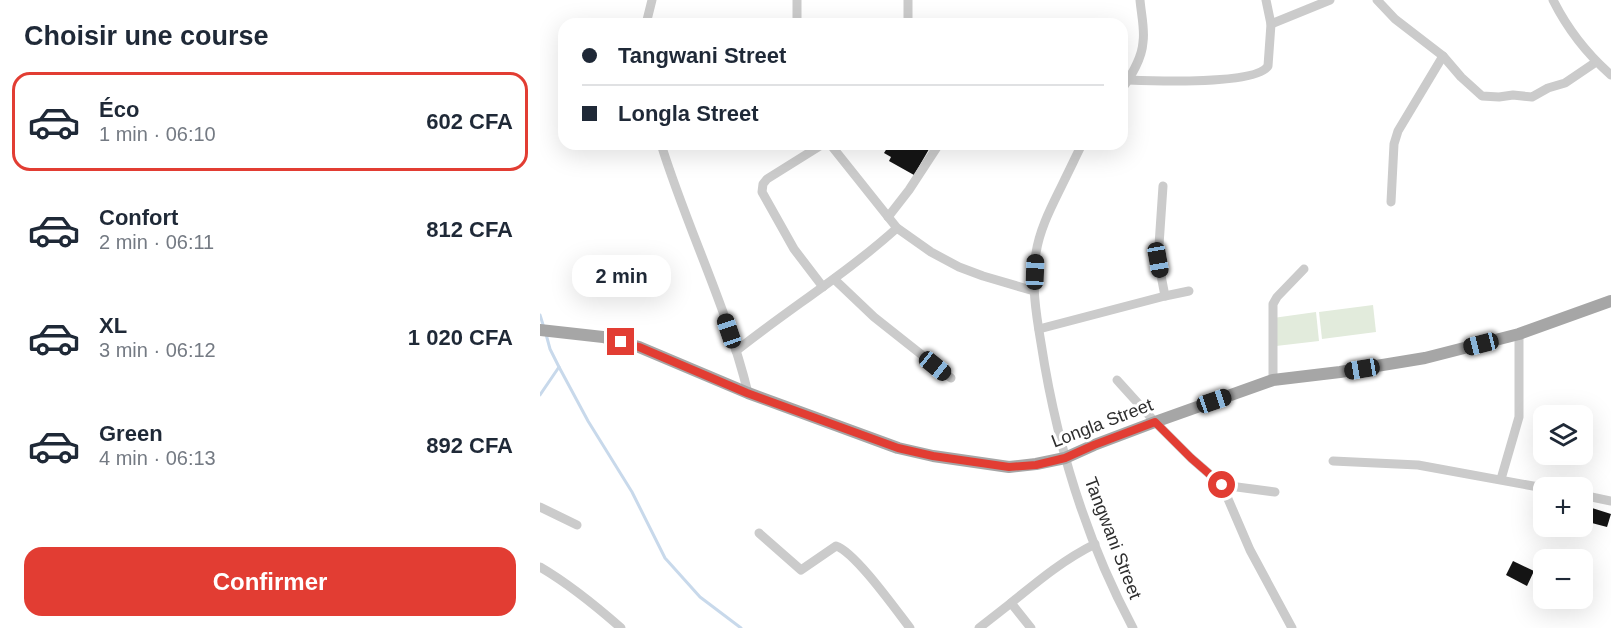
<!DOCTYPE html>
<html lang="fr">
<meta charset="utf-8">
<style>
:root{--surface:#fff;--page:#f6f6f7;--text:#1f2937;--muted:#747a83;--line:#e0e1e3;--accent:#e23d33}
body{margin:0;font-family:Helvetica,sans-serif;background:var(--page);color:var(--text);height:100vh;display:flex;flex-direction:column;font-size:22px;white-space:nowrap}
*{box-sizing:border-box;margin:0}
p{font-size:20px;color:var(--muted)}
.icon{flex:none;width:33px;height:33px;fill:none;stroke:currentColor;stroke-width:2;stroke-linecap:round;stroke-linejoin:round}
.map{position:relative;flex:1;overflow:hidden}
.sheet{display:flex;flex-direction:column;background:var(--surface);width:540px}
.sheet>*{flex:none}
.guide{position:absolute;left:18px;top:18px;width:570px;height:132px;border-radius:18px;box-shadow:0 6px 24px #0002;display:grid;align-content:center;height:132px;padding:0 24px;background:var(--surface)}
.tools{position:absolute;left:993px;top:405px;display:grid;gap:12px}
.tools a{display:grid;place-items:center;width:60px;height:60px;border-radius:12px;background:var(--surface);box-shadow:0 6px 24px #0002;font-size:30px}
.end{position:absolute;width:27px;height:27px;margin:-14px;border:8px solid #e23d33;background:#fff;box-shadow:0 0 0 3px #fff}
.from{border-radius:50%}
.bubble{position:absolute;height:42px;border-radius:18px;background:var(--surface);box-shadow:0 6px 24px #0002;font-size:20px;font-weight:600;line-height:42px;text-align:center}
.car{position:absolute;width:18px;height:36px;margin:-18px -9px;border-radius:8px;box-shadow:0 0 4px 2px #0007;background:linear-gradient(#222 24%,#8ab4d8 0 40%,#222 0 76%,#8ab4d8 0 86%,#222 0)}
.guide b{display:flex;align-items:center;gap:21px;height:57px;font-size:22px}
.guide b+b{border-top:2px solid var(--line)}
.guide i{width:15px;height:15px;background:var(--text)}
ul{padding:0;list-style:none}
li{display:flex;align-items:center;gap:18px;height:99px;margin:0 12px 9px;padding:0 12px;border:3px solid transparent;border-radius:18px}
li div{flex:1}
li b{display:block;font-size:22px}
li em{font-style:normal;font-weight:600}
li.selected{border-color:var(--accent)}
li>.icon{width:54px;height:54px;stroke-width:1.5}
h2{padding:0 24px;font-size:27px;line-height:72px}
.action{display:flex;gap:12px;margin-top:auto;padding:12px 24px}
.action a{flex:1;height:69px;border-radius:18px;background:var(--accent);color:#fff;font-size:24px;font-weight:600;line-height:69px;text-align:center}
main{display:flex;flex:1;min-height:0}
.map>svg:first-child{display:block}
</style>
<main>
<section class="sheet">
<h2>Choisir une course</h2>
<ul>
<li class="selected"><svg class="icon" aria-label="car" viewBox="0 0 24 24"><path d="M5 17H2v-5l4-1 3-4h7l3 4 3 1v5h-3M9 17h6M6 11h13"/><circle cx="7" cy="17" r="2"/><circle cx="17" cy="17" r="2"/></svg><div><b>Éco</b><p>1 min · 06:10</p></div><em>602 CFA</em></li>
<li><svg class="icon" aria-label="car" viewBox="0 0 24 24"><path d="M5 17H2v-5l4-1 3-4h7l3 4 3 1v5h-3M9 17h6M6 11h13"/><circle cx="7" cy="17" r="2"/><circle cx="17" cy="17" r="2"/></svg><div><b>Confort</b><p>2 min · 06:11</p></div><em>812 CFA</em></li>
<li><svg class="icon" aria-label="car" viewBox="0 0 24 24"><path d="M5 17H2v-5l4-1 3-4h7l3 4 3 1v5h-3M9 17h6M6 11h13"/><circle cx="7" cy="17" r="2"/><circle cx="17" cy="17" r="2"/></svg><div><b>XL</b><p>3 min · 06:12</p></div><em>1 020 CFA</em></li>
<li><svg class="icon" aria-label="car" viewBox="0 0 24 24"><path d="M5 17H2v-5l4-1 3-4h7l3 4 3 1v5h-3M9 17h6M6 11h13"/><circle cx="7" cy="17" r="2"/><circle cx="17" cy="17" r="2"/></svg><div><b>Green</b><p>4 min · 06:13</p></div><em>892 CFA</em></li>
</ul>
<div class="action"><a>Confirmer</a></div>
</section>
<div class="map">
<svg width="1071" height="628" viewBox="0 0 1071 628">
<rect width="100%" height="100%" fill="#fff"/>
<g fill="#e2ebdc">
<polygon points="833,305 836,332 782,339 779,312"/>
<polygon points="776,312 779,341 736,346 733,318"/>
</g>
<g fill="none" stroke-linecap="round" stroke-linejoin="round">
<g stroke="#c8d9eb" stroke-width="3">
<polyline points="0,315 4,328"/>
<polyline points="19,367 48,421 92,492 125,558 160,597 201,628"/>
<polyline points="0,395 19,367 10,349 6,334"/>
</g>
</g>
<g fill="#151515">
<polygon points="358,144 392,144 374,175 349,161 351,157 344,153 349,145 355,149"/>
<polygon points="1052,508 1071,514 1067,527 1048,522"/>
<polygon points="973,561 994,571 987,586 966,575"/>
</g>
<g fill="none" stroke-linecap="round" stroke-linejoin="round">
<g stroke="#cbcbcb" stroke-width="9">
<polyline points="257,0 257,24"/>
<polyline points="837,0 855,19 903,56 921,77 942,96 959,97 973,95 992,97 1008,88 1025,83 1056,62"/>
<path d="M1013,0C1027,28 1047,54 1071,75"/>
<polyline points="106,24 112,0"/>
<polyline points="368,24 368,0"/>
<polyline points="731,24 790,0"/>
<path d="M588,80C613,81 717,85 728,66L731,24L726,0"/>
<path d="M582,89C591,76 602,59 603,42C605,29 601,13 600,0"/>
<path d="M121,144C147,228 187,307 208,393"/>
<polyline points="290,144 357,228 391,252 419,267 443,276 494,291"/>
<path d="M542,144C536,156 530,169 524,181C513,204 500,227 496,253C491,282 496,314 501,343C516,441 546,540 593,628"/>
<polyline points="623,186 618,260 625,296"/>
<polyline points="851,202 854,144 858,131 903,56"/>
<polyline points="348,217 369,190 399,144"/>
<polyline points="294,279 334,317 411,378"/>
<polyline points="283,287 254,249 222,192 223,184 227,179 283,144"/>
<polyline points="499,329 625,296 649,291"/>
<path d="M196,351C249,309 307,273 357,228"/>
<polyline points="577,380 615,422 651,458 682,485 710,550 752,628"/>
<polyline points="733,380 733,304 737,297 764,269"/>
<polyline points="793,461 878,465 1004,488"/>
<polyline points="961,479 979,417 979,334"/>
<polyline points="682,485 735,492"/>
<polyline points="1042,495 1071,501"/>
<polyline points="0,507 37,525"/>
<path d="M219,533L261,570L296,546C315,552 356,610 370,628"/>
<path d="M0,567C29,584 56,606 81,628"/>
<polyline points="439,628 471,603"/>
<path d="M491,628L471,603C498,581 523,560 555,544"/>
</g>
<polyline stroke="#a6a6a6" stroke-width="12" points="0,330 63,337 99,347 208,393 358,448 393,456 469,467 496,464 525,458 554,445 615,422 733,380 800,372 885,358 979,334 1071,301"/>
</g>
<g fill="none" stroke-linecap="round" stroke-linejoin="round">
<polyline stroke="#e23d33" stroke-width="8" points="81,342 99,347 207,393 358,448 393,456 469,467 496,465 525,458 554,445 615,422 651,458 682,485"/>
</g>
<g text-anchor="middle" stroke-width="6" stroke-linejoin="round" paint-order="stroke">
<g font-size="18" fill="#2e2e2e" stroke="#fff">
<text transform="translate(562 423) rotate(-21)" y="6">Longla Street</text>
<text transform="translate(573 538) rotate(69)" y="6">Tangwani Street</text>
</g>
</g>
</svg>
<div class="tools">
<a><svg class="icon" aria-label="layers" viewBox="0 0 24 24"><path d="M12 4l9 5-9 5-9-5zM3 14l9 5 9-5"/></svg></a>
<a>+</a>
<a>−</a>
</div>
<i class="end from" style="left:682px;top:485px"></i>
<i class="end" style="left:81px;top:342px"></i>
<div class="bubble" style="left:32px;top:255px;width:99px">2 min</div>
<i class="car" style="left:618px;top:260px;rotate:170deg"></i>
<i class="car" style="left:495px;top:272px;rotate:2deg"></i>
<i class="car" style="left:189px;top:331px;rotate:341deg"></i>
<i class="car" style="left:941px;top:344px;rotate:256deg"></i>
<i class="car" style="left:395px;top:366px;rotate:129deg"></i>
<i class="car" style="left:822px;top:369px;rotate:260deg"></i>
<i class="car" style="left:674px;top:401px;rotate:71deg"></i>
<div class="guide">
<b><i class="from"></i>Tangwani Street</b>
<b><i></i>Longla Street</b>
</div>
</div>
</main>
